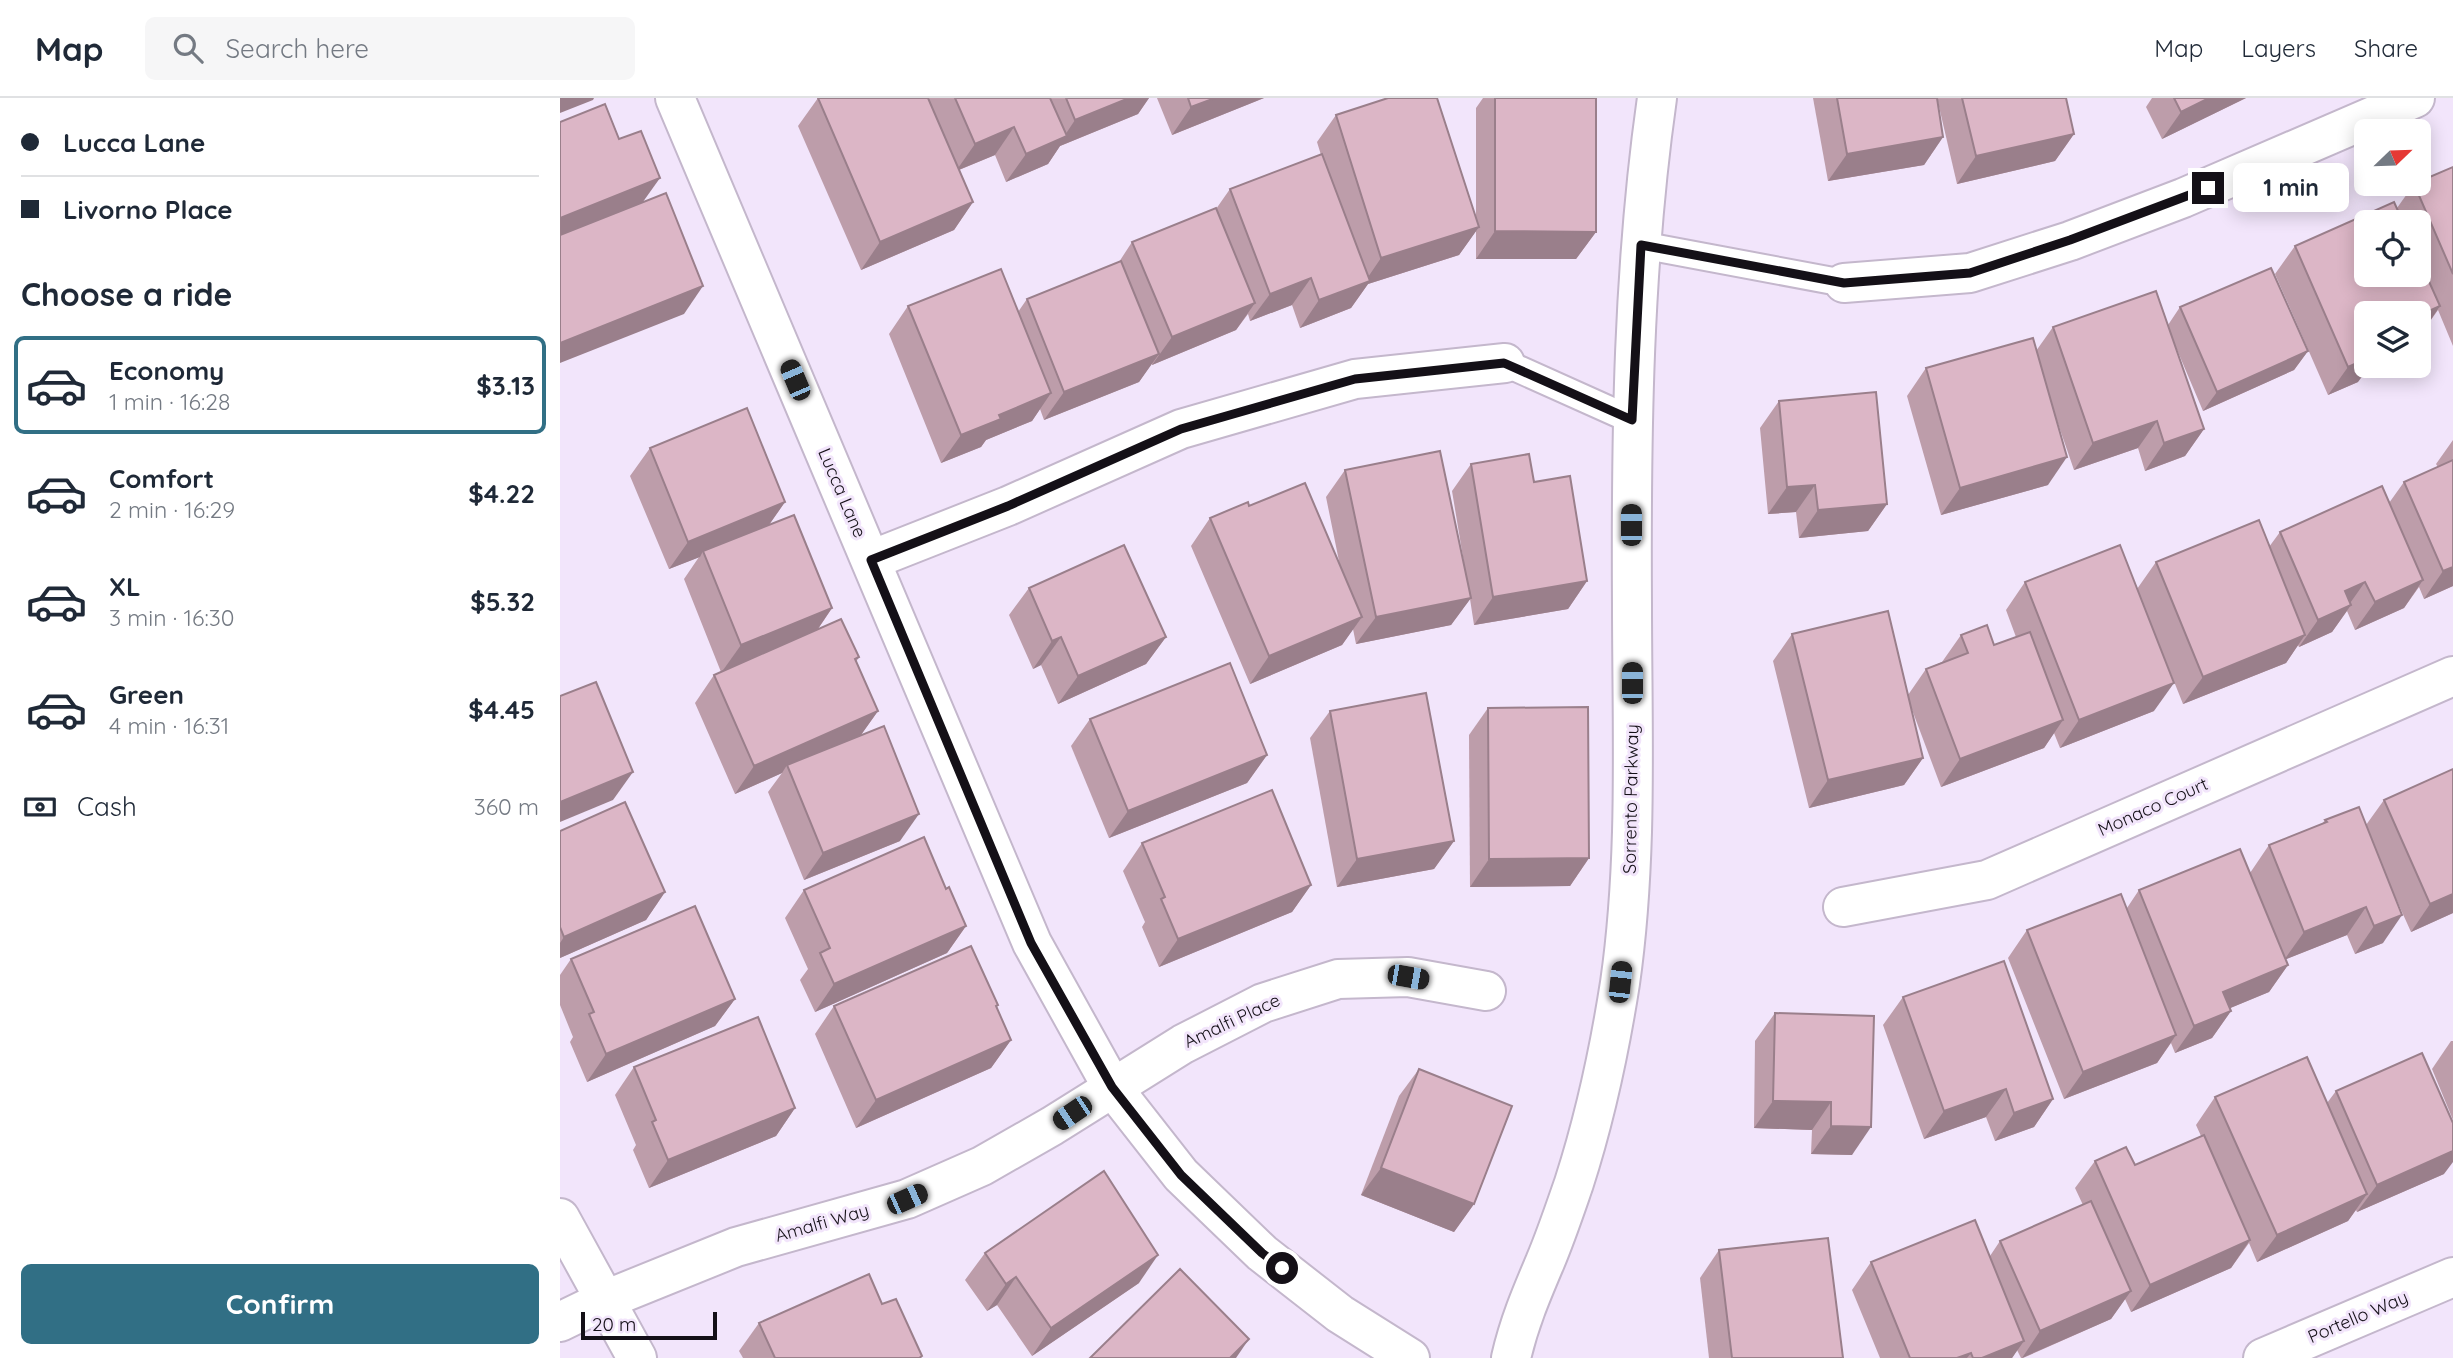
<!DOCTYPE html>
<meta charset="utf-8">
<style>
:root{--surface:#fff;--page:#f6f6f7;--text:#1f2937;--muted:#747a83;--line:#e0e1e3;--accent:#316f85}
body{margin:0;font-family:Quicksand,sans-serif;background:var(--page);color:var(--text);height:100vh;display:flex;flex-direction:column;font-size:26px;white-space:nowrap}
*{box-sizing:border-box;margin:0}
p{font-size:23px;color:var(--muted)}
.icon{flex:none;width:38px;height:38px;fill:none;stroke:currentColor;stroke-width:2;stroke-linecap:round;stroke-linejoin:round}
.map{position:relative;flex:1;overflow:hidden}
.side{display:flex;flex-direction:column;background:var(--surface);width:560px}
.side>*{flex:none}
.hud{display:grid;align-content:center;height:154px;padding:0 21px;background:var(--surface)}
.needle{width:46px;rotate:67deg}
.buttons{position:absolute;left:1794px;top:21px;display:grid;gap:14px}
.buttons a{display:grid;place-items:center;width:77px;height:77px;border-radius:10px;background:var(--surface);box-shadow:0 4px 18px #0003;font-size:35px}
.scale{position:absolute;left:21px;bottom:18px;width:136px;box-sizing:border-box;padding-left:7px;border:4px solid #141017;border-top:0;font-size:19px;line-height:24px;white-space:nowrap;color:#141017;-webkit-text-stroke:5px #f2e5fb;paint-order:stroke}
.end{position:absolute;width:32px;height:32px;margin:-16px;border:9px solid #141017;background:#fff;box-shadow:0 0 0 4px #fff}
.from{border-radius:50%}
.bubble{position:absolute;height:49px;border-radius:10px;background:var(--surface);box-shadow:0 4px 18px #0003;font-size:23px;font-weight:800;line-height:49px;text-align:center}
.car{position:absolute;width:21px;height:42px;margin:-21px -10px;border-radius:9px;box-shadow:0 0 5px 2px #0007;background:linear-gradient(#222 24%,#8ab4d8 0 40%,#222 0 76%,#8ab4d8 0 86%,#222 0)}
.hud b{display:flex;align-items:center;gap:24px;height:66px;font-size:26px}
.hud b+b{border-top:2px solid var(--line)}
.hud i{width:18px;height:18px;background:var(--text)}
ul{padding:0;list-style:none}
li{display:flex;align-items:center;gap:21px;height:98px;margin:0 14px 10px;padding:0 7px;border:4px solid transparent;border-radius:10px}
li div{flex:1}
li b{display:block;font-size:26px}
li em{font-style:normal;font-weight:800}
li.active{border-color:var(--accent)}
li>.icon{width:63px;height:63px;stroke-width:1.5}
h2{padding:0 21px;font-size:32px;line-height:84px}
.pay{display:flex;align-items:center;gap:18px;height:77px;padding:0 21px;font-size:26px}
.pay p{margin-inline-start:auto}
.action{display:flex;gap:14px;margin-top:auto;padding:14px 21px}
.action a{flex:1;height:80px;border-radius:10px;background:var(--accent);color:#fff;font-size:28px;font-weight:800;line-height:80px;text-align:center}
header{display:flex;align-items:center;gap:42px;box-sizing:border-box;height:98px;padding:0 35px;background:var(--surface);border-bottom:2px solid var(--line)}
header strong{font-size:33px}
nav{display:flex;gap:38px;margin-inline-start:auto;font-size:24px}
.search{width:490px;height:63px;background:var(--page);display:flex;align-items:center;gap:18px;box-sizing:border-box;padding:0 24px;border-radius:10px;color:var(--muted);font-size:26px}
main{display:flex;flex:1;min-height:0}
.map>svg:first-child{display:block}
</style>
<header>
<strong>Map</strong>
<div class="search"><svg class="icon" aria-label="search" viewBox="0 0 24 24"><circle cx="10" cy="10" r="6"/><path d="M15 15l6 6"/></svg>Search here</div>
<nav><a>Map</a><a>Layers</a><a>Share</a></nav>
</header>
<main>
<section class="side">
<div class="hud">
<b><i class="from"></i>Lucca Lane</b>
<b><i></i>Livorno Place</b>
</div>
<h2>Choose a ride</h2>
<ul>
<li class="active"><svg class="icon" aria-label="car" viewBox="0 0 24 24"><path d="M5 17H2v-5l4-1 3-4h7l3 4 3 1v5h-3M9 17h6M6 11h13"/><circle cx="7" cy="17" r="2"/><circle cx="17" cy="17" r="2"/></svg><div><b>Economy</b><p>1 min · 16:28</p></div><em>$3.13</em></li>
<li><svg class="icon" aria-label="car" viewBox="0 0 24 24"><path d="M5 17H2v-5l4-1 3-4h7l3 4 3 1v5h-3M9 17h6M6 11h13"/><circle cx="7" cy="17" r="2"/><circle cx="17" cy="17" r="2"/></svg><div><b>Comfort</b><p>2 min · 16:29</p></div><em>$4.22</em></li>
<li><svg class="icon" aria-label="car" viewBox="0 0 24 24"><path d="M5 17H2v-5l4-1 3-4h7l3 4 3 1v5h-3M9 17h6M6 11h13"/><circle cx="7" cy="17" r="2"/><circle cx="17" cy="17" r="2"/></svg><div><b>XL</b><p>3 min · 16:30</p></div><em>$5.32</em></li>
<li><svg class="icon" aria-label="car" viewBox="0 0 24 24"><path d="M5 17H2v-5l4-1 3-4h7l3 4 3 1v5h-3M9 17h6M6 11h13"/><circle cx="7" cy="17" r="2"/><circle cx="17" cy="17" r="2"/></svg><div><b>Green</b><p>4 min · 16:31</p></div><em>$4.45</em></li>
</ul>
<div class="pay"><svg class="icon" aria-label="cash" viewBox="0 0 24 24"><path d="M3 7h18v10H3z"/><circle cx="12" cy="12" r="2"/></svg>Cash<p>360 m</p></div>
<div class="action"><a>Confirm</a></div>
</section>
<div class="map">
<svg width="1893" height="1260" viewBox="0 0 1893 1260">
<rect width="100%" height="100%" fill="#f2e5fb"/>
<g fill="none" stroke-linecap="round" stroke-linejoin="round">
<g stroke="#c4b7cc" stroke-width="30">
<g id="service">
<polyline points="1081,147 1284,185"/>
<polyline points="945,265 1072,322"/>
</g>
</g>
<g stroke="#c4b7cc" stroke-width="42">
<g id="minor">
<polyline points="115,0 472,845 552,989 621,1077 702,1155 780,1216 850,1260"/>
<polyline points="1284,185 1410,175 1510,143 1623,100 1855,0"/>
<polyline points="311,462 448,408 621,331 795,281 945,265"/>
<polyline points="1283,809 1427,782 1893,578"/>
<polyline points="0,1120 77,1260"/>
<polyline points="0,1224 45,1202 176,1149 347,1101 422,1068 492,1028 623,946 703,905 778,881 848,879 926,893"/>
<polyline points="1703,1260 1893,1179"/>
</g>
</g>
<g stroke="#c4b7cc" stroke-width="42">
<path id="tertiary" d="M951,1260C959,1225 971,1197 985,1164C996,1138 1005,1111 1014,1085C1034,1023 1050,949 1060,885C1078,760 1072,632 1072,506C1071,337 1073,168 1097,0"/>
</g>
<use href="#service" stroke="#fff" stroke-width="26"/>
<use href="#minor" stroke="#fff" stroke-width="38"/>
<use href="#tertiary" stroke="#fff" stroke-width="38"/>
</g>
<g fill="#bd9daa" fill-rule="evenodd">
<polygon points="258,0 589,0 578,16 500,48 488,66 446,84 435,57 399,72 413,104 394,132 301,172 238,28"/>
<polygon points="597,0 704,0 612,37"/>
<polygon points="923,0 1036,0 1036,134 1016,161 916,161 916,133 899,157 808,186 791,210 740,230 732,207 690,223 688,216 676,232 592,267 592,265 579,284 484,322 480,311 472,323 426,342 421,349 381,365 329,236 348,208 458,214 467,201 559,164 572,144 656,111 670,91 761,57 757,44 776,17 916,120 916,10"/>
<polygon points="1253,0 1377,0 1383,39 1364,67 1268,83"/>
<polygon points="1377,0 1506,0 1514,36 1495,63 1397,86"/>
<polygon points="1592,0 1686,0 1602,41 1586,9"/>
<path d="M1893,69V248L1878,212L1861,236L1806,215L1798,284L1768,297L1715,176L1735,148L1837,110L1854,86ZM1806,124H1858V177Z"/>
<polygon points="1620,209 1748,253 1734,272 1643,313 1615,247 1644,331 1625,358 1585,373 1578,350 1514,372 1494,314 1488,387 1381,417 1347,298 1366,270 1476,253 1493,229 1608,227"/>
<polygon points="1219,303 1327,406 1308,433 1239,440 1236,414 1208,416 1200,330"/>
<polygon points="1893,342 1893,488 1864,501 1859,489 1844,510 1795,532 1787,513 1772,534 1739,549 1738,547 1726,565 1623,606 1577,491 1596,464 1709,449 1720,434 1829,405 1844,384 1878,369 1876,366"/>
<polygon points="90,350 225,404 209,427 272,510 258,531 299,559 296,564 318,613 301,637 340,743 244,782 208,694 222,675 175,696 135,605 154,577 161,574 124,481 139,459 109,471 70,378"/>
<polygon points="911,366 974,384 1027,483 1008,511 914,527 910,501 891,527 796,546 793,531 782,547 690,586 631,448 650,420 689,408 780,468 766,399 785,372 905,471 892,393"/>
<polygon points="1465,484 1594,613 1500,650 1494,635 1484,650 1381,689 1351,609 1363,660 1344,687 1249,710 1213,563 1232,536 1348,597 1366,571 1382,564 1401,537 1434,547 1456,539 1446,512"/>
<polygon points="469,490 606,539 586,566 498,606 481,567 473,571 449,517"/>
<polygon points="928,610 1029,760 1010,788 910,789 909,637"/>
<polygon points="770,613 894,743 874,771 777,789 750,640"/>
<polygon points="530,621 707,657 687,685 549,740 511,648"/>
<polygon points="1824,702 1893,815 1851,834 1829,785 1823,845 1795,856 1787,837 1726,861 1728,867 1709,894 1670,910 1671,913 1652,940 1615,955 1611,945 1597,965 1504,1001 1448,860 1467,832 1567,810 1579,792 1690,775 1709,747 1762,726 1765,722 1806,727"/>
<polygon points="0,733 105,794 86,822 0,860"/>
<polygon points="582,745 751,787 732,814 599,869 582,829 585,824 563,773"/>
<polygon points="386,791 406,828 387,855 255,914 240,882 248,871 225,820 244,792"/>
<polygon points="11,861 175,901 155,928 27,984 10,944 13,939 0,907 0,877"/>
<polygon points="1343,899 1493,1001 1474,1029 1435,1043 1426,1019 1364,1041 1323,927"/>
<polygon points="438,907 436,910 451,942 431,970 296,1030 255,936 274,908"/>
<polygon points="1215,915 1314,918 1292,1057 1251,1056 1252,1032 1194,1030 1195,943"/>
<polygon points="1891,943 1893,943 1893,1022 1872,971"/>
<polygon points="74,969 235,1010 216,1038 89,1090 73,1052 76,1047 55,997"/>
<polygon points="859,971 914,1106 894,1134 801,1097 839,998"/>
<polygon points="1776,993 1884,1076 1797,1114 1796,1112 1788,1123 1697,1164 1689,1145 1671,1170 1571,1214 1565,1201 1551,1221 1463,1260 1461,1260 1457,1252 1452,1260 1320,1260 1292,1192 1311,1164 1430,1158 1440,1143 1523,1107 1515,1090 1535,1063 1575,1067 1641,1038 1636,1027 1655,999 1767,1005"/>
<polygon points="1159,1152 1283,1260 1149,1260 1140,1180"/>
<polygon points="425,1155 579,1185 472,1258 437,1207 427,1213 405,1182"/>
<polygon points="322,1206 362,1258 361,1260 183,1260 179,1253 199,1225"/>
</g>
<g fill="#9a7f8b">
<polygon points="0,0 34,0 33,2 0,15"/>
<polygon points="569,0 589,0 578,16 500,48 488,66 446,84 466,56 503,40 515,22"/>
<polygon points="655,0 704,0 612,37 631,9"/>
<polygon points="1649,0 1686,0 1602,41 1621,14"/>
<polygon points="454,29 435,57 396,73 415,46"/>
<polygon points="1514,36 1495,63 1397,86 1416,58"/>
<polygon points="1383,39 1364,67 1268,83 1287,56"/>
<polygon points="100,80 80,108 0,140 0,120"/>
<polygon points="413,104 394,132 301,172 320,144"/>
<polygon points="919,129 899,157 808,186 791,210 740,230 759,202 804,185 821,160"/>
<polygon points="935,133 1036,134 1016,161 916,161"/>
<polygon points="751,180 732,207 690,223 710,196"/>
<polygon points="143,188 124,216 0,265 0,245"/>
<polygon points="695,205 676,232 592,267 612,239"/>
<polygon points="1880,208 1861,236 1858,237 1858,218"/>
<polygon points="1748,253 1734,272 1643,313 1657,294"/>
<polygon points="599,256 579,284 484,322 504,294"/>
<polygon points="1806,261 1806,268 1810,268 1798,284 1768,297 1788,269"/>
<polygon points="491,295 472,323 426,342 421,349 381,365 401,337 439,317"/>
<polygon points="1597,323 1578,350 1514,372 1533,345"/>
<polygon points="1644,331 1625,358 1585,373 1604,345"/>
<polygon points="1507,359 1488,387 1381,417 1400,390"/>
<polygon points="1255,387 1236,414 1208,416 1227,389"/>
<polygon points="225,404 206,431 143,453 140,459 109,471 128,444"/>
<polygon points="1327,406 1308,433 1239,440 1258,412"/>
<polygon points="1893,469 1893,488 1864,501 1883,473"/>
<polygon points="1863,482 1844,510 1795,532 1815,504"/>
<polygon points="1027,483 1008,511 914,527 933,499"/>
<polygon points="1805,484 1788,508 1791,507 1772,534 1739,549 1758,522 1785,493"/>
<polygon points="911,500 891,527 796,546 816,519"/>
<polygon points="272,510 253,538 161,575 181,547"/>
<polygon points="802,519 782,547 690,586 709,558"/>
<polygon points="1745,537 1726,565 1623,606 1643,579"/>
<polygon points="501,539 481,567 473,571 492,543"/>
<polygon points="606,539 586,566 498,606 518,578"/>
<polygon points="1614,585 1594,613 1500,650 1519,622"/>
<polygon points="318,613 298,641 227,667 222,675 175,696 194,668"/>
<polygon points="1503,622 1484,650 1381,689 1400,661"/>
<polygon points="707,657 687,685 549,740 568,713"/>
<polygon points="1363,660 1344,687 1249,710 1268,682"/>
<polygon points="73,674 53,702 0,724 0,704"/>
<polygon points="359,716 340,743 244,782 263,755"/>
<polygon points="894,743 874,771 777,789 797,761"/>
<polygon points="1029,760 1010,788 910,789 929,761"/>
<polygon points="751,787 732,814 599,869 618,841"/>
<polygon points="105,794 86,822 0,860 0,845 4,839"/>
<polygon points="1893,796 1893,815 1851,834 1870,806"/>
<polygon points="1806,809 1787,837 1724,862 1744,834"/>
<polygon points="1842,817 1823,845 1795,856 1814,828"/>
<polygon points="406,828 387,855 255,914 274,886"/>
<polygon points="1728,867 1709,894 1644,921 1663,894"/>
<polygon points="175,901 155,928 27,984 46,956"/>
<polygon points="1671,913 1652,940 1615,955 1634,928"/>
<polygon points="1616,937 1597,965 1504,1001 1523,974"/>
<polygon points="451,942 431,970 296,1030 316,1002"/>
<polygon points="1446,991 1426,1019 1364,1041 1384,1013"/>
<polygon points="1493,1001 1474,1029 1435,1043 1454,1015"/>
<polygon points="1213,1003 1271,1004 1252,1032 1194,1030"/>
<polygon points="235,1010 216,1038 89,1090 108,1062"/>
<polygon points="1271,1028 1311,1029 1292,1057 1251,1056"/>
<polygon points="1893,1053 1893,1064 1884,1076 1797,1114 1817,1087"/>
<polygon points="821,1070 914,1106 894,1134 801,1097"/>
<polygon points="1807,1096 1788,1123 1697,1164 1717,1137"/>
<polygon points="1690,1142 1671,1170 1571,1214 1590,1187"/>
<polygon points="598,1157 579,1185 472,1258 491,1230"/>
<polygon points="456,1179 437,1207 427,1213 446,1186"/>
<polygon points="1571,1193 1551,1221 1462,1260 1480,1233"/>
<polygon points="689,1241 676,1260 670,1260"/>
<polygon points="1464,1243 1452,1260 1422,1260"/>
<polygon points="1411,1255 1407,1260 1397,1260"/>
</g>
<g fill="#dcb6c6" stroke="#9a7f8b" stroke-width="2">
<polygon points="258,0 368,0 413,104 320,144"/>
<polygon points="395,0 490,0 507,38 466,56 454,29 415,46"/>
<polygon points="506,0 569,0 515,22"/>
<polygon points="628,0 655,0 631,9"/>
<polygon points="828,0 877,0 919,129 821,160 776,17"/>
<polygon points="935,0 1036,0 1036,134 935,133"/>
<polygon points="1277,0 1377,0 1383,39 1287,56"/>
<polygon points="1402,0 1506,0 1514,36 1416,58"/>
<polygon points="1614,0 1649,0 1621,14"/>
<polygon points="45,6 59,41 81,33 100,80 0,120 0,24"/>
<polygon points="762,56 810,183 759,202 751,180 710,196 670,91"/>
<polygon points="1893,69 1893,176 1854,86 1858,86 1858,84"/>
<polygon points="106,95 143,188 0,245 0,137"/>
<polygon points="1834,104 1843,124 1806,124 1806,177 1858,177 1858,159 1880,208 1858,218 1858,215 1806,215 1806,261 1788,269 1735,148"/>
<polygon points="656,110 695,205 612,239 572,144"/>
<polygon points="561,163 599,256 504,294 467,201"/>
<polygon points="1711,170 1748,253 1657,294 1620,209"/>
<polygon points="441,171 491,295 439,317 441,321 401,337 348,208"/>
<polygon points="1596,193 1644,331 1604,345 1597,323 1533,345 1493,229"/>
<polygon points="1473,240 1507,359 1400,390 1366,270"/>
<polygon points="1316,294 1327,406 1258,412 1255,387 1227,389 1219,303"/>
<polygon points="187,310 225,404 128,444 90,350"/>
<polygon points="880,353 911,500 816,519 785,372"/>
<polygon points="969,356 974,384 1010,378 1027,483 933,499 911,366"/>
<polygon points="1893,362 1893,469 1883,473 1844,384"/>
<polygon points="745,385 802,519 709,558 650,420 688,404 689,408"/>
<polygon points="1822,388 1863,482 1815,504 1805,484 1785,493 1791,507 1758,522 1720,434"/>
<polygon points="234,417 272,510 181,547 143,453"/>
<polygon points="1699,422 1745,537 1643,579 1596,464"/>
<polygon points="564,447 606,539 518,578 501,539 492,543 469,490"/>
<polygon points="1560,447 1614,585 1519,622 1465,484"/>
<polygon points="1328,513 1363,660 1268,682 1232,536"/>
<polygon points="281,521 299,559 295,561 318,613 194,668 154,577"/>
<polygon points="1427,527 1434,547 1470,534 1503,622 1400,661 1366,571 1408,555 1401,537"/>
<polygon points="670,565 707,657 568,713 530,621"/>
<polygon points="36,584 73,674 0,704 0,598"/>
<polygon points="866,595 894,743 797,761 770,613"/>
<polygon points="1028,609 1029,760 929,761 928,610"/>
<polygon points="324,628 359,716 263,755 227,667"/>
<polygon points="1893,671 1893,796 1870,806 1824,702"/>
<polygon points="712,692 751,787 618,841 601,801 605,799 582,745"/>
<polygon points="65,704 105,794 4,839 0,829 0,733"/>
<polygon points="1799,709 1842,817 1814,828 1806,809 1744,834 1709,747 1767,724 1765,722"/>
<polygon points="364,739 386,791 389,789 406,828 274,886 260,855 270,850 244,792"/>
<polygon points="1680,751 1728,867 1663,894 1671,913 1634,928 1579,792"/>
<polygon points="1561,796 1616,937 1523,974 1467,832"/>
<polygon points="135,808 175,901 46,956 29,916 34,914 11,861"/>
<polygon points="411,848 438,907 436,908 451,942 316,1002 274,908"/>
<polygon points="1444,863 1493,1001 1454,1015 1446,991 1384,1013 1343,899"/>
<polygon points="1215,915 1314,918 1311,1029 1271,1028 1271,1004 1213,1003"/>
<polygon points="198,919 235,1010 108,1062 92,1024 96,1022 74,969"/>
<polygon points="1862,955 1893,1025 1893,1053 1817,1087 1776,993"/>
<polygon points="1747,959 1807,1096 1717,1137 1655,999"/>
<polygon points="859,971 952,1008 914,1106 821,1070"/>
<polygon points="1644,1037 1690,1142 1590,1187 1535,1063 1566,1049 1575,1067"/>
<polygon points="544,1073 598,1157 491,1230 456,1179 446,1186 425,1155"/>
<polygon points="1531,1103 1571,1193 1480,1233 1440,1143"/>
<polygon points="1415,1122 1464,1243 1422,1260 1413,1260 1411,1255 1397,1260 1350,1260 1311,1164"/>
<polygon points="1268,1140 1283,1260 1172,1260 1159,1152"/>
<polygon points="620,1171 689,1241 670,1260 530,1260"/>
<polygon points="309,1176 322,1206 336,1201 362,1258 359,1260 215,1260 199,1225"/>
</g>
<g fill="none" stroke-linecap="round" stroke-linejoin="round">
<polyline stroke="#141017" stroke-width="9" points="722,1170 702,1155 621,1077 552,989 471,845 311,462 448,408 621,331 795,281 944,265 1072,322 1081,147 1284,185 1410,175 1510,142 1648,90"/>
</g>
<g text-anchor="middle" stroke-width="6" stroke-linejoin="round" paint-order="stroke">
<g font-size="18" fill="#141017" stroke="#f2e5fb">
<text transform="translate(282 395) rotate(67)" y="6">Lucca Lane</text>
<text transform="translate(1071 701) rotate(-89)" y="6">Sorrento Parkway</text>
<text transform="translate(1593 709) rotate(-24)" y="6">Monaco Court</text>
<text transform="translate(672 923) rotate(-25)" y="6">Amalfi Place</text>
<text transform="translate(262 1125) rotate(-16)" y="6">Amalfi Way</text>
<text transform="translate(1798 1219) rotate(-23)" y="6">Portello Way</text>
</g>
</g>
</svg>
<div class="buttons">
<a><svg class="needle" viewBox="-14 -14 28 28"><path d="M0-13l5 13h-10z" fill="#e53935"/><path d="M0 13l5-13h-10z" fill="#747a83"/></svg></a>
<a><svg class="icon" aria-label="locate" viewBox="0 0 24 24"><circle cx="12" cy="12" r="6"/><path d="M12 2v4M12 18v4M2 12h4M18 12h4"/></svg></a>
<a><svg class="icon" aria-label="layers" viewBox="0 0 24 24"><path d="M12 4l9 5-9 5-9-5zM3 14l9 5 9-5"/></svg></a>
</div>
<div class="scale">20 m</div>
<i class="end from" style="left:722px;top:1170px"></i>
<i class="end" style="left:1648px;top:90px"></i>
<div class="bubble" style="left:1673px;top:65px;width:116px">1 min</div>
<i class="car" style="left:235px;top:282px;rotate:337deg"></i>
<i class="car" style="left:1071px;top:427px;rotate:0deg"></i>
<i class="car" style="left:1072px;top:585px;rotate:0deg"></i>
<i class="car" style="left:848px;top:879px;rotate:100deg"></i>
<i class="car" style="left:1060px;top:884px;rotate:6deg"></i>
<i class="car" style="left:512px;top:1015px;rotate:236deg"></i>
<i class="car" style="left:347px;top:1101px;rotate:66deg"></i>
</div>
</main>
